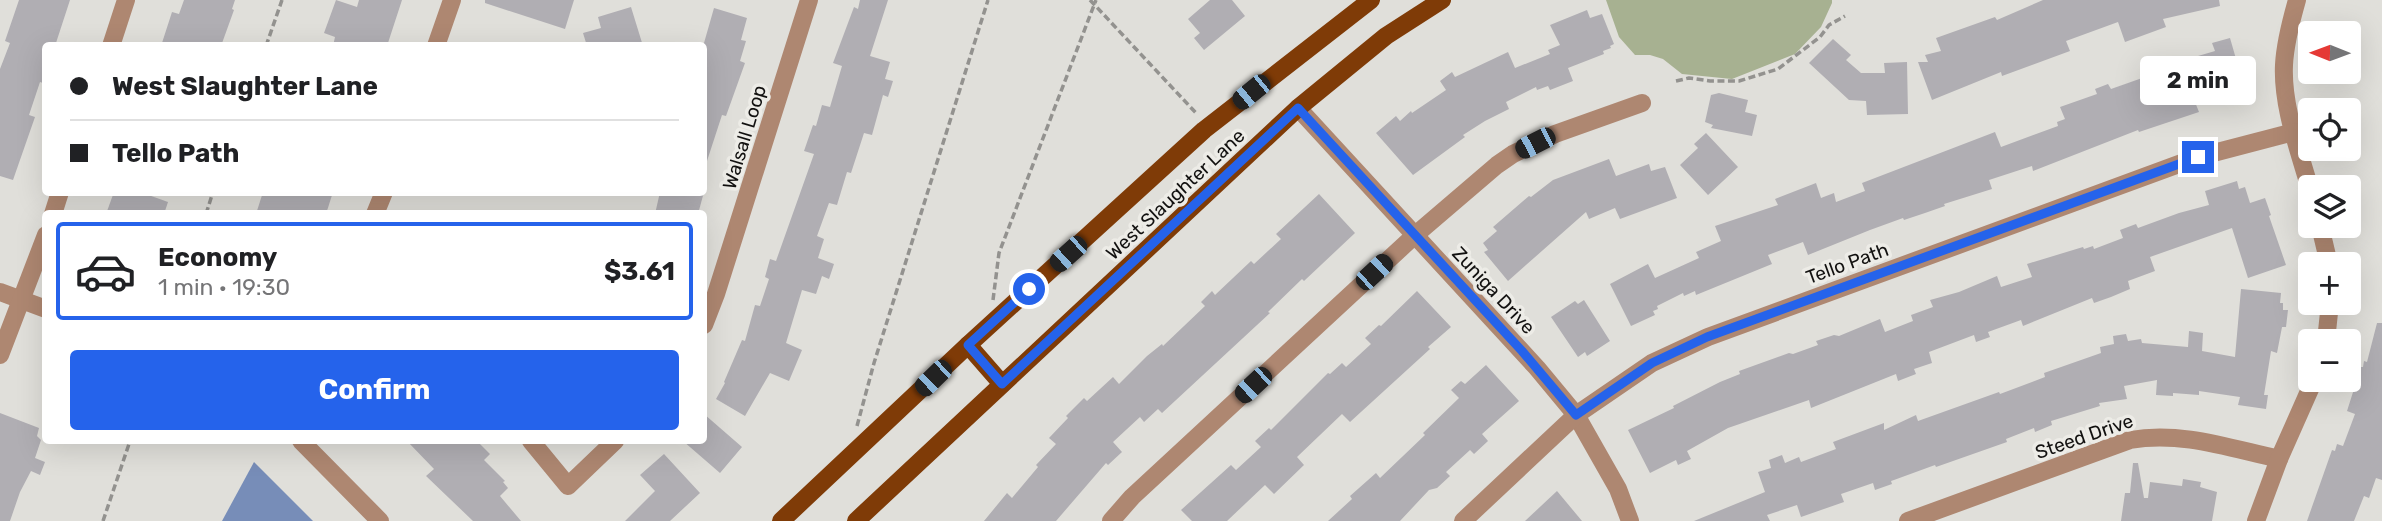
<!DOCTYPE html>
<meta charset="utf-8">
<style>
:root{--surface:#fff;--page:#f2f2f2;--text:#202124;--muted:#757577;--line:#e0e0e0;--accent:#2563eb}
body{margin:0;font-family:Rubik,sans-serif;background:var(--page);color:var(--text);height:100vh;display:flex;flex-direction:column;font-size:26px;white-space:nowrap}
*{box-sizing:border-box;margin:0}
p{font-size:23px;color:var(--muted)}
.icon{flex:none;width:38px;height:38px;fill:none;stroke:currentColor;stroke-width:2;stroke-linecap:round;stroke-linejoin:round}
.map{position:relative;flex:1;overflow:hidden}
.details{position:absolute;left:42px;top:210px;width:665px;height:234px;display:flex;flex-direction:column;background:var(--surface);border-radius:7px;box-shadow:0 7px 28px #0002}
.details>*{flex:none}
.banner{position:absolute;left:42px;top:42px;width:665px;height:154px;border-radius:7px;box-shadow:0 7px 28px #0002;display:grid;align-content:center;height:154px;padding:0 28px;background:var(--surface)}
.needle{width:46px;rotate:271deg}
.tools{position:absolute;left:2298px;top:21px;display:grid;gap:14px}
.tools a{display:grid;place-items:center;width:63px;height:63px;border-radius:7px;background:var(--surface);box-shadow:0 7px 28px #0002;font-size:35px}
.end{position:absolute;width:32px;height:32px;margin:-16px;border:9px solid #2563eb;background:#fff;box-shadow:0 0 0 4px #fff}
.from{border-radius:50%}
.bubble{position:absolute;height:49px;border-radius:7px;background:var(--surface);box-shadow:0 7px 28px #0002;font-size:23px;font-weight:700;line-height:49px;text-align:center}
.car{position:absolute;width:21px;height:42px;margin:-21px -10px;border-radius:9px;box-shadow:0 0 5px 2px #0007;background:linear-gradient(#222 24%,#8ab4d8 0 40%,#222 0 76%,#8ab4d8 0 86%,#222 0)}
.banner b{display:flex;align-items:center;gap:24px;height:66px;font-size:26px}
.banner b+b{border-top:2px solid var(--line)}
.banner i{width:18px;height:18px;background:var(--text)}
ul{padding:12px 0 0;list-style:none}
li{display:flex;align-items:center;gap:21px;height:98px;margin:0 14px 10px;padding:0 14px;border:4px solid transparent;border-radius:7px}
li div{flex:1}
li b{display:block;font-size:26px}
li em{font-style:normal;font-weight:700}
li.selected{border-color:var(--accent)}
li>.icon{width:63px;height:63px;stroke-width:1.5}
.cta{display:flex;gap:14px;margin-top:auto;padding:14px 28px}
.cta a{flex:1;height:80px;border-radius:7px;background:var(--accent);color:#fff;font-size:28px;font-weight:700;line-height:80px;text-align:center}
.map>svg:first-child{display:block}
</style>
<div class="map">
<svg width="2382" height="521" viewBox="0 0 2382 521">
<rect width="100%" height="100%" fill="#e0dfda"/>
<polygon fill="#a7b191" points="1606,0 1832,0 1832,3 1821,27 1795,54 1732,79 1682,74 1663,59 1650,55 1635,55 1619,37"/>
<polygon fill="#778db8" points="254,462 313,521 222,521"/>
<g fill="#b0aeb3">
<polygon points="19,0 70,0 55,46 46,46 46,84 40,82 29,115 35,117 13,180 0,176 0,69 10,43 5,41"/>
<polygon points="184,0 235,0 232,9 234,10 221,46 161,46 172,12 179,14"/>
<polygon points="336,0 357,7 359,0 402,0 387,46 333,46 335,37 324,33"/>
<polygon points="485,0 574,0 565,29 485,3"/>
<polygon points="860,0 888,0 870,56 890,62 885,79 893,81 888,97 883,95 872,135 864,133 851,173 847,172 837,205 829,203 817,236 824,239 818,258 834,264 829,279 822,276 816,294 802,290 786,343 802,350 789,381 770,373 745,416 716,399 725,383 724,382 742,340 745,341 755,305 760,306 769,279 765,277 770,259 776,261 814,154 804,151 813,125 816,126 822,105 830,107 842,66 833,63 854,7 858,9"/>
<polygon points="1210,0 1232,0 1245,16 1204,50 1194,38 1200,33 1188,19"/>
<polygon points="2043,0 2219,0 2220,6 2163,19 2166,27 2125,42 2118,22 2066,41 2070,51 2002,76 2001,72 1932,100 1918,62 1928,62 1925,55 1941,51 1936,38 1995,17 1997,20"/>
<polygon points="631,7 643,46 587,46 583,33 601,28 598,17"/>
<polygon points="714,8 747,18 741,40 746,41 740,61 745,63 726,116 722,115 707,161 704,160 704,43"/>
<polygon points="1587,10 1590,18 1602,14 1614,44 1610,46 1611,48 1603,51 1604,54 1568,68 1573,81 1550,90 1548,86 1537,90 1536,87 1506,102 1509,109 1485,121 1463,135 1465,137 1413,175 1376,133 1396,116 1400,121 1411,111 1412,113 1446,90 1440,81 1452,72 1455,77 1508,52 1515,68 1550,54 1548,50 1560,45 1550,25"/>
<polygon points="2230,38 2245,90 2223,96 2221,89 2193,97 2199,112 2139,132 2138,130 2033,171 2032,166 1989,180 1992,189 1944,204 1945,206 1925,213 1904,220 1903,218 1870,230 1808,255 1803,242 1768,255 1772,264 1696,295 1695,291 1684,296 1683,293 1657,306 1658,309 1653,311 1655,315 1631,326 1610,284 1648,264 1655,278 1699,258 1696,252 1721,241 1715,226 1778,205 1775,199 1816,183 1821,198 1834,193 1836,202 1865,191 1862,183 1995,132 2001,147 2058,126 2057,122 2065,119 2060,107 2097,94 2095,89 2108,84 2111,89 2145,77 2143,69 2179,56 2181,61 2215,51 2212,43"/>
<polygon points="1833,39 1851,55 1846,60 1861,73 1885,73 1884,63 1907,62 1908,114 1867,115 1866,101 1849,100 1809,63"/>
<polygon points="1719,93 1748,100 1745,112 1757,115 1752,136 1711,128 1713,125 1705,122 1711,95"/>
<polygon points="1706,133 1738,167 1708,195 1680,165 1698,148 1694,144"/>
<polygon points="1609,159 1616,176 1649,164 1651,171 1665,167 1677,198 1620,219 1615,208 1589,219 1586,212 1508,281 1484,252 1488,250 1483,243 1497,231 1493,227 1529,196 1531,197 1553,180"/>
<polygon points="2237,181 2239,189 2245,187 2250,203 2265,198 2271,215 2269,216 2286,265 2248,278 2232,228 2150,257 2155,271 2128,281 2130,289 2111,297 2094,303 2092,298 2023,326 2021,320 1988,332 1990,337 1976,342 1974,335 1929,352 1932,363 1914,369 1916,374 1898,381 1896,374 1811,408 1809,400 1728,428 1687,451 1691,459 1678,465 1676,460 1650,473 1628,430 1674,408 1673,406 1720,382 1740,374 1739,371 1789,353 1793,354 1818,345 1816,341 1834,335 1839,336 1880,319 1885,332 1913,321 1911,315 1933,307 1930,300 1959,292 1997,276 2001,287 2032,277 2027,264 2083,247 2084,249 2093,246 2094,249 2123,238 2120,230 2136,224 2138,228 2179,213 2209,205 2205,191"/>
<polygon points="114,192 140,192 168,202 164,214 106,214"/>
<polygon points="263,192 333,192 326,214 256,214"/>
<polygon points="660,192 704,192 698,214 655,214"/>
<polygon points="1319,194 1355,233 1304,281 1302,279 1268,312 1270,313 1162,413 1158,409 1144,422 1140,417 1113,442 1122,452 1108,465 1106,463 1056,521 984,521 1007,493 1012,498 1038,467 1036,465 1056,444 1049,438 1068,418 1066,416 1084,398 1087,401 1113,377 1119,384 1147,356 1162,344 1163,346 1205,306 1201,302 1212,291 1215,295 1251,261 1254,264 1281,239 1276,234"/>
<polygon points="2241,289 2281,293 2280,303 2283,303 2283,310 2288,310 2286,327 2282,327 2277,353 2271,351 2264,395 2268,395 2266,409 2238,405 2240,397 2199,391 2199,395 2173,393 2173,396 2156,395 2157,380 2124,386 2127,399 2099,403 2100,406 2051,421 2052,425 2035,432 2034,428 2006,439 2007,442 1936,467 1935,465 1894,480 1891,481 1892,484 1875,490 1873,483 1841,494 1844,502 1801,517 1797,505 1767,515 1770,521 1694,521 1765,492 1758,472 1771,468 1769,460 1782,455 1785,463 1799,457 1801,462 1836,449 1833,442 1884,423 1884,430 1916,415 1918,421 1999,392 2000,394 2045,377 2044,373 2101,353 2100,347 2114,344 2113,336 2126,334 2128,341 2141,339 2142,343 2188,347 2189,331 2203,333 2202,351 2235,357"/>
<polygon points="1417,291 1451,327 1428,347 1430,349 1350,422 1342,414 1297,457 1304,465 1274,494 1265,485 1227,521 1192,521 1181,510 1231,465 1236,470 1261,447 1255,441 1269,428 1271,430 1328,373 1330,374 1342,363 1346,367 1371,344 1365,338 1379,325 1381,326"/>
<polygon points="1584,300 1610,341 1587,356 1585,352 1578,357 1551,317 1575,301 1578,304"/>
<polygon points="2377,323 2382,323 2382,480 2376,478 2369,498 2364,496 2354,521 2307,521 2332,450 2335,451 2337,444 2343,446 2355,414 2347,411 2361,367 2363,367 2364,361 2367,362"/>
<polygon points="1486,365 1519,401 1482,434 1488,441 1474,454 1470,450 1446,472 1450,476 1437,488 1429,490 1400,521 1328,521 1352,499 1350,496 1376,473 1380,478 1425,435 1423,433 1459,398 1451,390 1461,381 1465,384"/>
<polygon points="0,413 39,428 37,436 41,440 35,458 45,462 40,475 31,471 20,492 10,521 0,521"/>
<polygon points="704,414 742,447 720,473 683,441 704,441"/>
<polygon points="407,441 477,441 490,454 484,460 505,481 503,482 508,488 500,496 521,521 473,521 426,476 434,469"/>
<polygon points="664,454 700,493 670,521 625,521 655,491 640,475"/>
<polygon points="2133,463 2138,463 2144,498 2148,498 2150,482 2182,486 2183,479 2201,482 2200,487 2217,492 2212,521 2121,521 2125,493 2130,493"/>
<polygon points="1557,491 1582,521 1525,521"/>
</g>
<g fill="none" stroke-linecap="round" stroke-linejoin="round">
<g stroke="#93928f" stroke-width="3.5" stroke-dasharray="7 3.5" stroke-linecap="butt">
<polyline points="1090,0 1196,113"/>
<polyline points="266,46 282,0"/>
<polyline points="1676,81 1689,78 1710,81 1739,81 1778,69 1820,37 1829,25 1845,16"/>
<polyline points="206,214 213,192"/>
<polyline points="993,300 999,253 1096,0"/>
<polyline points="857,426 874,363 988,0"/>
<polyline points="103,521 130,441"/>
</g>
<g stroke="#ae8771" stroke-width="18">
<path d="M2297,0C2291,21 2285,43 2284,65C2282,106 2299,150 2310,189"/>
<polyline points="111,46 126,0"/>
<polyline points="436,46 452,0"/>
<polyline points="1298,108 1537,368 1576,415 1618,489 1630,521"/>
<polyline points="53,214 60,192"/>
<polyline points="375,214 384,192"/>
<polyline points="2320,226 2329,264"/>
<polyline points="0,292 46,309"/>
<polyline points="704,325 716,294 809,0"/>
<polyline points="2326,341 2330,303"/>
<polyline points="0,355 46,235"/>
<polyline points="301,441 380,521"/>
<polyline points="531,441 568,486 615,441"/>
<polyline points="1111,521 1132,497 1414,236 1497,165 1513,154 1555,134 1642,103"/>
<polyline points="1463,521 1576,415 1652,363 1708,337 2198,157 2294,132"/>
<path d="M1908,521L2130,440C2181,431 2229,448 2279,459"/>
<polyline points="2256,521 2279,459 2314,380"/>
</g>
<g stroke="#7f3b07" stroke-width="18">
<polyline points="968,345 1002,384"/>
<polyline points="781,521 968,345 1204,130 1371,0"/>
<polyline points="856,521 1298,108 1386,36 1442,0"/>
</g>
</g>
<g fill="none" stroke-linecap="round" stroke-linejoin="round">
<polyline stroke="#2563eb" stroke-width="9" points="1029,289 968,345 1002,384 1298,108 1522,351 1576,415 1652,363 1707,337 2198,157"/>
</g>
<g text-anchor="middle" stroke-width="7" stroke-linejoin="round" paint-order="stroke">
<g font-size="19" fill="#121110" stroke="#edece7">
<text transform="translate(744 137) rotate(-73)" y="7">Walsall Loop</text>
<text transform="translate(1175 194) rotate(-43)" y="7">West Slaughter Lane</text>
<text transform="translate(1847 263) rotate(-20)" y="7">Tello Path</text>
<text transform="translate(1494 290) rotate(47)" y="7">Zuniga Drive</text>
<text transform="translate(2084 436) rotate(-19)" y="7">Steed Drive</text>
</g>
</g>
</svg>
<div class="tools">
<a><svg class="needle" viewBox="-14 -14 28 28"><path d="M0-13l5 13h-10z" fill="#e53935"/><path d="M0 13l5-13h-10z" fill="#757577"/></svg></a>
<a><svg class="icon" aria-label="locate" viewBox="0 0 24 24"><circle cx="12" cy="12" r="6"/><path d="M12 2v4M12 18v4M2 12h4M18 12h4"/></svg></a>
<a><svg class="icon" aria-label="layers" viewBox="0 0 24 24"><path d="M12 4l9 5-9 5-9-5zM3 14l9 5 9-5"/></svg></a>
<a>+</a>
<a>−</a>
</div>
<i class="end from" style="left:1029px;top:289px"></i>
<i class="end" style="left:2198px;top:157px"></i>
<div class="bubble" style="left:2140px;top:56px;width:116px">2 min</div>
<i class="car" style="left:1251px;top:92px;rotate:231deg"></i>
<i class="car" style="left:1535px;top:143px;rotate:243deg"></i>
<i class="car" style="left:1068px;top:254px;rotate:228deg"></i>
<i class="car" style="left:1374px;top:272px;rotate:47deg"></i>
<i class="car" style="left:933px;top:378px;rotate:226deg"></i>
<i class="car" style="left:1253px;top:385px;rotate:227deg"></i>
<div class="banner">
<b><i class="from"></i>West Slaughter Lane</b>
<b><i></i>Tello Path</b>
</div>
<section class="details">
<ul>
<li class="selected"><svg class="icon" aria-label="car" viewBox="0 0 24 24"><path d="M5 17H2v-5l4-1 3-4h7l3 4 3 1v5h-3M9 17h6M6 11h13"/><circle cx="7" cy="17" r="2"/><circle cx="17" cy="17" r="2"/></svg><div><b>Economy</b><p>1 min · 19:30</p></div><em>$3.61</em></li>
</ul>
<div class="cta"><a>Confirm</a></div>
</section>
</div>
